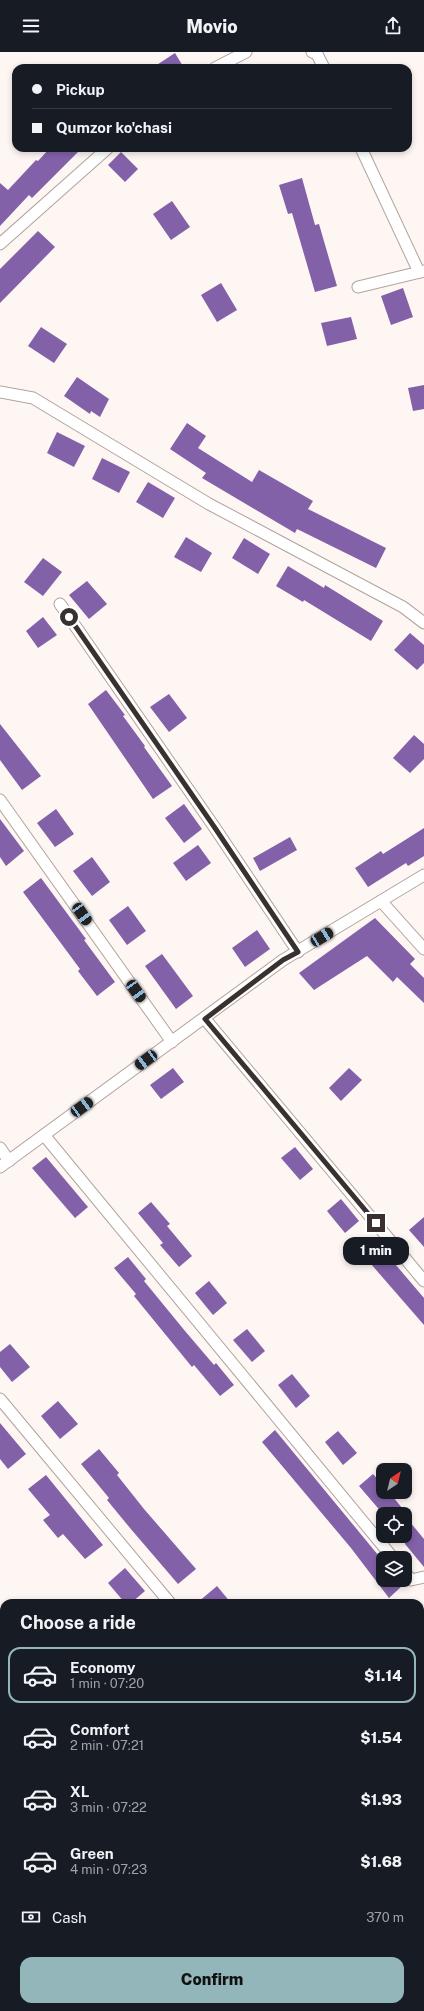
<!DOCTYPE html>
<meta charset="utf-8">
<style>
:root{--surface:#171b24;--page:#20242c;--text:#f1f3f6;--muted:#9ea1a6;--line:#363941;--accent:#93b6ba}
body{margin:0;font-family:"Public Sans",sans-serif;background:var(--page);color:var(--text);height:100vh;display:flex;flex-direction:column;font-size:15px;white-space:nowrap}
*{box-sizing:border-box;margin:0}
p{font-size:13px;color:var(--muted)}
.icon{flex:none;width:22px;height:22px;fill:none;stroke:currentColor;stroke-width:2;stroke-linecap:round;stroke-linejoin:round}
.map{position:relative;flex:1;overflow:hidden}
.sheet{position:absolute;left:0px;top:1547px;width:424px;height:412px;display:flex;flex-direction:column;background:var(--surface);border-radius:12px 12px 0 0;box-shadow:0 2px 6px #0003}
.sheet>*{flex:none}
.guide{position:absolute;left:12px;top:12px;width:400px;height:88px;border-radius:12px;box-shadow:0 2px 6px #0003;display:grid;align-content:center;height:88px;padding:0 20px;background:var(--surface)}
.needle{width:26px;rotate:35deg}
.buttons{position:absolute;left:376px;top:1411px;display:grid;gap:8px}
.buttons a{display:grid;place-items:center;width:36px;height:36px;border-radius:8px;background:var(--surface);box-shadow:0 2px 6px #0003;font-size:20px}
.end{position:absolute;width:18px;height:18px;margin:-9px;border:5px solid #38312f;background:#fff;box-shadow:0 0 0 2px #fff}
.from{border-radius:50%}
.bubble{position:absolute;height:28px;border-radius:12px;background:var(--surface);box-shadow:0 2px 6px #0003;font-size:13px;font-weight:800;line-height:28px;text-align:center}
.car{position:absolute;width:12px;height:24px;margin:-12px -6px;border-radius:5px;box-shadow:0 0 3px 1px #0007;background:linear-gradient(#222 24%,#8ab4d8 0 40%,#222 0 76%,#8ab4d8 0 86%,#222 0)}
.guide b{display:flex;align-items:center;gap:14px;height:38px;font-size:15px}
.guide b+b{border-top:1px solid var(--line)}
.guide i{width:10px;height:10px;background:var(--text)}
ul{padding:0;list-style:none}
li{display:flex;align-items:center;gap:12px;height:56px;margin:0 8px 6px;padding:0 12px;border:2px solid transparent;border-radius:12px}
li div{flex:1}
li b{display:block;font-size:15px}
li em{font-style:normal;font-weight:800}
li.active{border-color:var(--accent)}
li>.icon{width:36px;height:36px;stroke-width:1.5}
h2{padding:0 20px;font-size:18px;line-height:48px}
.pay{display:flex;align-items:center;gap:10px;height:44px;padding:0 20px;font-size:15px}
.pay p{margin-inline-start:auto}
.action{display:flex;gap:8px;margin-top:auto;padding:8px 20px}
.action a{flex:1;height:46px;border-radius:12px;background:var(--accent);color:#111;font-size:16px;font-weight:800;line-height:46px;text-align:center}
header{display:flex;justify-content:space-between;align-items:center;height:52px;padding:0 20px;background:var(--surface);font-size:18px;font-weight:800}
.map>svg:first-child{display:block}
</style>
<header><svg class="icon" aria-label="menu" viewBox="0 0 24 24"><path d="M4 6h16M4 12h16M4 18h16"/></svg>Movio<svg class="icon" aria-label="share" viewBox="0 0 24 24"><path d="M12 15V3M7 8l5-5 5 5M5 13v7h14v-7"/></svg></header>
<div class="map">
<svg width="424" height="1959" viewBox="0 0 424 1959">
<rect width="100%" height="100%" fill="#fdf6f3"/>
<g fill="#8361a9">
<polygon points="175,1 184,16 152,16"/>
<polygon points="50,96 82,96 32,146 29,143 0,174 0,131 8,138 36,108 38,109"/>
<polygon points="121,100 138,117 125,130 108,113"/>
<polygon points="302,126 315,173 319,172 337,234 315,240 292,161 288,162 279,133"/>
<polygon points="172,149 190,175 171,188 153,162"/>
<polygon points="38,179 55,195 0,251 0,217"/>
<polygon points="221,231 237,258 217,270 201,243"/>
<polygon points="403,236 413,265 391,273 381,244"/>
<polygon points="351,265 357,287 327,294 321,271"/>
<polygon points="41,275 67,292 54,311 28,294"/>
<polygon points="77,325 109,347 100,365 91,359 90,362 64,344"/>
<polygon points="424,333 424,357 413,359 408,336"/>
<polygon points="187,371 206,384 198,396 252,430 259,418 313,449 308,457 386,496 376,516 297,477 295,481 202,426 206,421 170,397"/>
<polygon points="57,380 85,394 74,415 47,401"/>
<polygon points="102,406 130,420 119,441 92,427"/>
<polygon points="148,430 175,446 163,466 136,450"/>
<polygon points="186,485 212,501 201,520 174,505"/>
<polygon points="244,486 270,502 258,522 232,506"/>
<polygon points="43,506 62,520 43,544 24,530"/>
<polygon points="288,514 324,536 325,533 383,569 371,589 304,548 303,550 276,534"/>
<polygon points="87,529 107,552 89,567 69,543"/>
<polygon points="43,565 57,583 38,596 26,579"/>
<polygon points="410,581 424,593 424,611 417,618 394,598"/>
<polygon points="106,638 125,663 123,664 145,694 144,695 172,734 153,747 88,652"/>
<polygon points="169,642 187,666 169,680 150,655"/>
<polygon points="0,672 41,724 22,738 0,708"/>
<polygon points="414,683 424,692 424,707 410,721 393,706"/>
<polygon points="184,752 202,777 184,791 165,766"/>
<polygon points="56,757 74,782 55,795 37,771"/>
<polygon points="0,767 24,799 6,814 0,805"/>
<polygon points="424,776 424,804 408,814 406,811 368,835 355,816 381,799 383,802"/>
<polygon points="290,785 297,798 260,819 253,806"/>
<polygon points="198,793 211,811 186,829 173,811"/>
<polygon points="92,805 110,830 92,844 73,819"/>
<polygon points="41,826 86,887 84,888 115,930 97,944 78,919 80,917 23,840"/>
<polygon points="128,854 146,879 127,893 109,868"/>
<polygon points="375,866 415,907 410,912 424,926 424,951 397,925 393,930 367,904 314,938 299,921"/>
<polygon points="257,878 270,897 245,915 232,896"/>
<polygon points="162,902 193,944 176,957 145,914"/>
<polygon points="173,1016 184,1030 161,1047 150,1033"/>
<polygon points="349,1016 362,1028 341,1049 329,1036"/>
<polygon points="295,1095 313,1117 300,1128 281,1106"/>
<polygon points="46,1105 88,1155 75,1166 32,1116"/>
<polygon points="341,1147 359,1169 345,1181 327,1159"/>
<polygon points="151,1150 170,1172 167,1174 192,1204 179,1215 160,1193 163,1191 138,1161"/>
<polygon points="424,1165 424,1195 409,1178"/>
<polygon points="378,1192 424,1246 424,1273 364,1204"/>
<polygon points="128,1205 146,1227 144,1229 185,1279 214,1313 216,1311 234,1333 220,1344 194,1313 192,1315 174,1293 134,1244 136,1242 114,1216"/>
<polygon points="209,1229 227,1251 213,1263 195,1241"/>
<polygon points="247,1277 265,1299 252,1310 233,1288"/>
<polygon points="10,1292 30,1315 12,1330 0,1315 0,1300"/>
<polygon points="292,1322 310,1344 296,1356 278,1333"/>
<polygon points="58,1349 78,1372 60,1387 41,1364"/>
<polygon points="0,1371 26,1402 8,1417 0,1407"/>
<polygon points="275,1378 383,1509 383,1528 397,1528 402,1534 389,1546 351,1496 262,1390"/>
<polygon points="338,1379 357,1401 343,1413 325,1390"/>
<polygon points="99,1397 119,1421 117,1423 144,1457 196,1517 178,1532 130,1476 107,1448 109,1446 81,1412"/>
<polygon points="373,1422 383,1433 383,1440 389,1440 407,1462 383,1462 359,1434"/>
<polygon points="46,1423 103,1493 85,1507 63,1482 58,1486 43,1468 50,1463 28,1437"/>
<polygon points="405,1464 424,1487 424,1515 405,1492"/>
<polygon points="125,1516 145,1539 131,1551 125,1551 108,1531"/>
<polygon points="217,1534 231,1551 197,1551"/>
</g>
<g fill="none" stroke-linecap="round" stroke-linejoin="round">
<g stroke="#b3a39d" stroke-width="13">
<g id="street">
<polyline points="312,0 317,2 324,16"/>
<polyline points="215,16 246,0"/>
<polyline points="361,96 419,220"/>
<polyline points="0,192 108,96"/>
<polyline points="358,235 424,219"/>
<polyline points="0,340 33,346 209,452 403,555 424,571"/>
<polyline points="60,552 215,776 298,900"/>
<polyline points="0,748 172,990"/>
<polyline points="381,849 424,897"/>
<polyline points="205,967 424,1229"/>
<polyline points="44,1083 393,1506"/>
<polyline points="0,1096 9,1109"/>
<polyline points="0,1115 283,908 424,823"/>
<polyline points="0,1347 170,1551"/>
<polyline points="405,1520 411,1528 424,1525"/>
<polyline points="420,1797 424,1794"/>
<polyline points="0,1857 4,1854"/>
<polyline points="7,1955 11,1959"/>
</g>
</g>
<g stroke="#b3a39d" stroke-width="18">
<g id="secondary">
<polyline points="0,1688 4,1693"/>
<polyline points="298,1955 302,1959"/>
</g>
</g>
<use href="#street" stroke="#fff" stroke-width="11"/>
<use href="#secondary" stroke="#f5d8d4" stroke-width="16"/>
</g>
<g fill="none" stroke-linecap="round" stroke-linejoin="round">
<polyline stroke="#38312f" stroke-width="5" points="69,565 215,776 298,900 283,908 205,967 376,1171"/>
</g>
</svg>
<div class="buttons">
<a><svg class="needle" viewBox="-14 -14 28 28"><path d="M0-13l5 13h-10z" fill="#e53935"/><path d="M0 13l5-13h-10z" fill="#9ea1a6"/></svg></a>
<a><svg class="icon" aria-label="locate" viewBox="0 0 24 24"><circle cx="12" cy="12" r="6"/><path d="M12 2v4M12 18v4M2 12h4M18 12h4"/></svg></a>
<a><svg class="icon" aria-label="layers" viewBox="0 0 24 24"><path d="M12 4l9 5-9 5-9-5zM3 14l9 5 9-5"/></svg></a>
</div>
<i class="end from" style="left:69px;top:565px"></i>
<i class="end" style="left:376px;top:1171px"></i>
<div class="bubble" style="left:343px;top:1185px;width:66px">1 min</div>
<i class="car" style="left:82px;top:862px;rotate:145deg"></i>
<i class="car" style="left:322px;top:885px;rotate:59deg"></i>
<i class="car" style="left:136px;top:939px;rotate:145deg"></i>
<i class="car" style="left:146px;top:1008px;rotate:234deg"></i>
<i class="car" style="left:82px;top:1055px;rotate:54deg"></i>
<div class="guide">
<b><i class="from"></i>Pickup</b>
<b><i></i>Qumzor ko'chasi</b>
</div>
<section class="sheet">
<h2>Choose a ride</h2>
<ul>
<li class="active"><svg class="icon" aria-label="car" viewBox="0 0 24 24"><path d="M5 17H2v-5l4-1 3-4h7l3 4 3 1v5h-3M9 17h6M6 11h13"/><circle cx="7" cy="17" r="2"/><circle cx="17" cy="17" r="2"/></svg><div><b>Economy</b><p>1 min · 07:20</p></div><em>$1.14</em></li>
<li><svg class="icon" aria-label="car" viewBox="0 0 24 24"><path d="M5 17H2v-5l4-1 3-4h7l3 4 3 1v5h-3M9 17h6M6 11h13"/><circle cx="7" cy="17" r="2"/><circle cx="17" cy="17" r="2"/></svg><div><b>Comfort</b><p>2 min · 07:21</p></div><em>$1.54</em></li>
<li><svg class="icon" aria-label="car" viewBox="0 0 24 24"><path d="M5 17H2v-5l4-1 3-4h7l3 4 3 1v5h-3M9 17h6M6 11h13"/><circle cx="7" cy="17" r="2"/><circle cx="17" cy="17" r="2"/></svg><div><b>XL</b><p>3 min · 07:22</p></div><em>$1.93</em></li>
<li><svg class="icon" aria-label="car" viewBox="0 0 24 24"><path d="M5 17H2v-5l4-1 3-4h7l3 4 3 1v5h-3M9 17h6M6 11h13"/><circle cx="7" cy="17" r="2"/><circle cx="17" cy="17" r="2"/></svg><div><b>Green</b><p>4 min · 07:23</p></div><em>$1.68</em></li>
</ul>
<div class="pay"><svg class="icon" aria-label="cash" viewBox="0 0 24 24"><path d="M3 7h18v10H3z"/><circle cx="12" cy="12" r="2"/></svg>Cash<p>370 m</p></div>
<div class="action"><a>Confirm</a></div>
</section>
</div>
